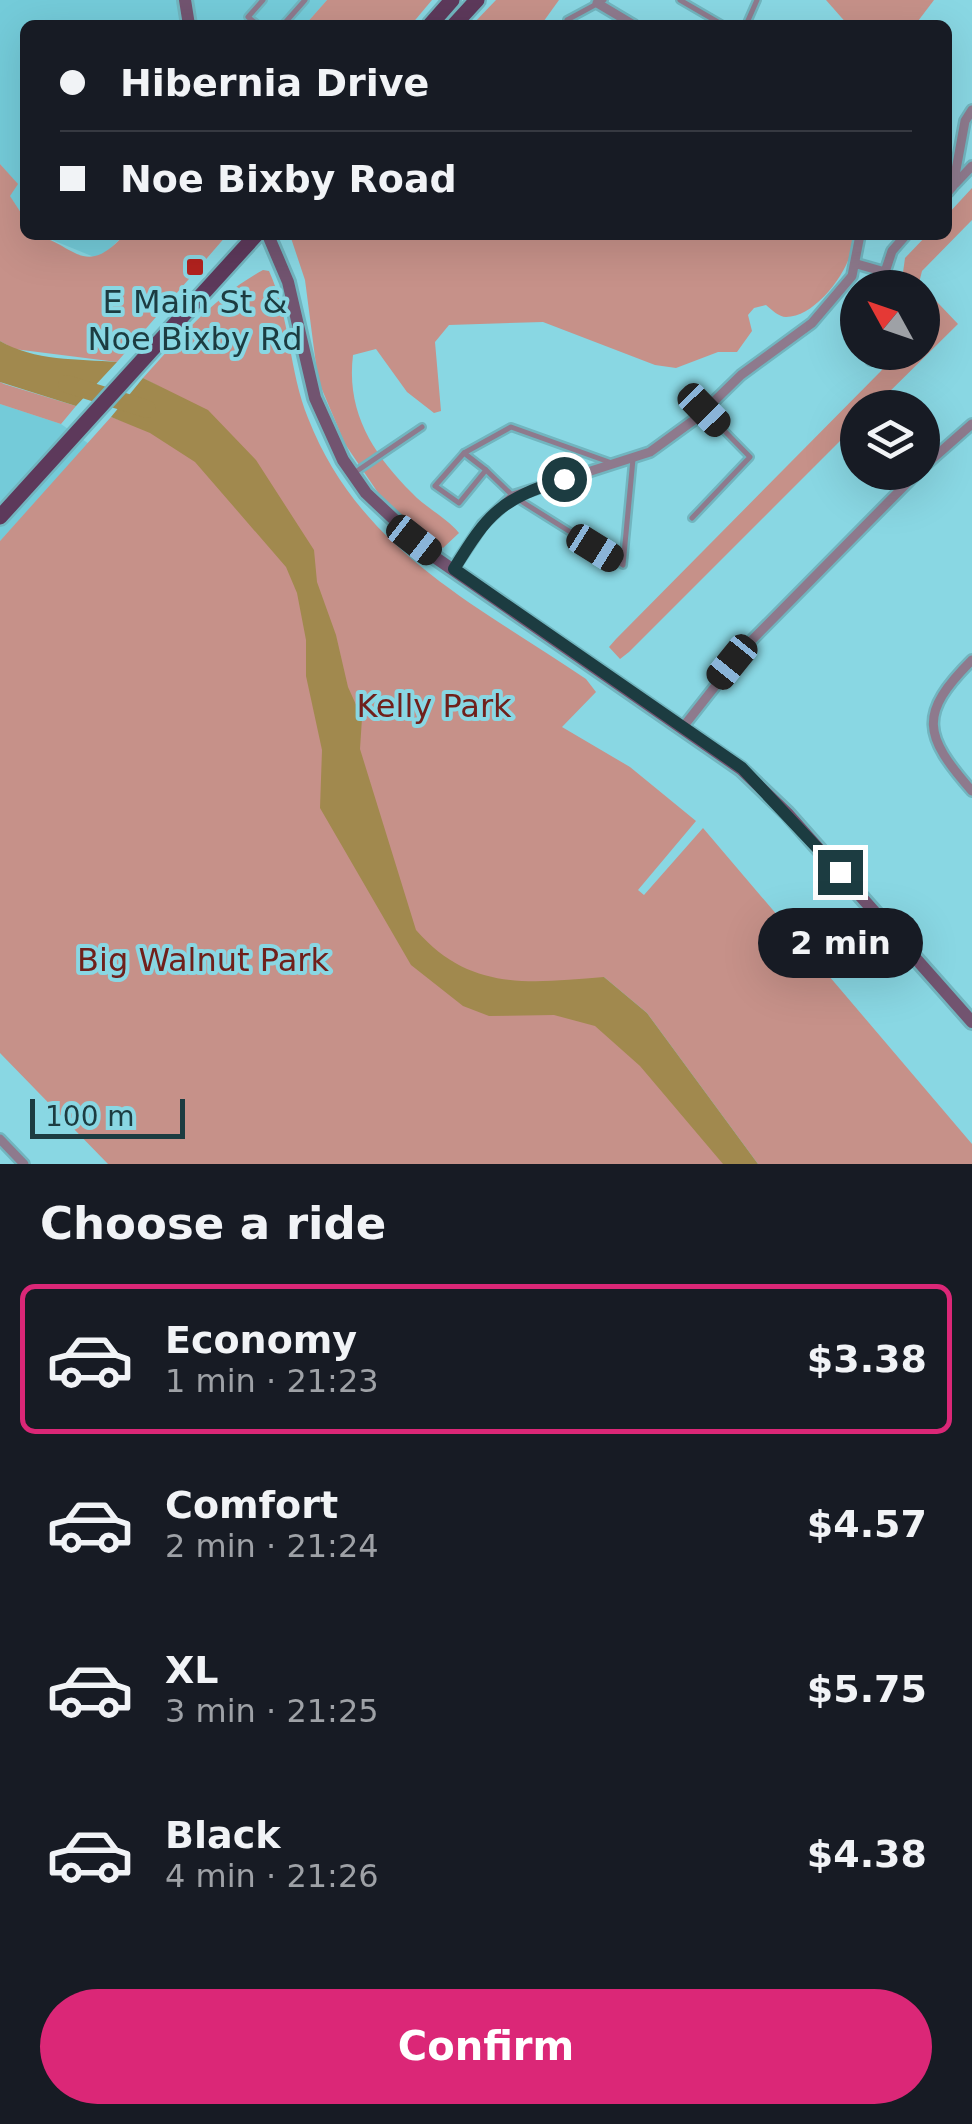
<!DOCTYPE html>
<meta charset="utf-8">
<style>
:root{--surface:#171b24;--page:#242831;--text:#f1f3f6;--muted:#9ea1a6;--line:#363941;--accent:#db2777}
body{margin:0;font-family:"DejaVu Sans",sans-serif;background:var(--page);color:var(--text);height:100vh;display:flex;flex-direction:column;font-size:38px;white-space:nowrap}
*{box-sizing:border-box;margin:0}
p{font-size:32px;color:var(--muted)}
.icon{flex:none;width:55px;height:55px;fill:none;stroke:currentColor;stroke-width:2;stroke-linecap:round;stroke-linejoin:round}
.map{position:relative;height:1164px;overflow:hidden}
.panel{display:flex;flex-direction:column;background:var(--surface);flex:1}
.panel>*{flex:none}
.banner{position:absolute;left:20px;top:20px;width:932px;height:220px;border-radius:15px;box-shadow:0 10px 40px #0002;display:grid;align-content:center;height:220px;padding:0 40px;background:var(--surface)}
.needle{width:65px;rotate:310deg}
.buttons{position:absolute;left:840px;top:270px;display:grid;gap:20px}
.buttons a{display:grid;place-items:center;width:100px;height:100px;border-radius:50%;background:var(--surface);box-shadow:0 10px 40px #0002;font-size:50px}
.scale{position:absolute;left:30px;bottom:25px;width:155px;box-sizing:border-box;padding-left:10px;border:5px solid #1c3c41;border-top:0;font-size:28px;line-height:35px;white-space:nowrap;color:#1c3c41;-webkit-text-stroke:8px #89d7e3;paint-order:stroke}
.end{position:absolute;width:45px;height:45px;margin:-22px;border:12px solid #1c3c41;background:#fff;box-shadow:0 0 0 5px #fff}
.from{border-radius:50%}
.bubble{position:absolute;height:70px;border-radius:35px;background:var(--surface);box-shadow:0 10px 40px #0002;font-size:32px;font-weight:700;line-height:70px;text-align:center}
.car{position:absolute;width:30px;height:60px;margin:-30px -15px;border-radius:12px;box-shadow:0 0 8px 2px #0007;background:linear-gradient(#222 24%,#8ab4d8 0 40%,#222 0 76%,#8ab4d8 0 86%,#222 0)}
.banner b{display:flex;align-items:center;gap:35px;height:95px;font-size:38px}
.banner b+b{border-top:2px solid var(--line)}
.banner i{width:25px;height:25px;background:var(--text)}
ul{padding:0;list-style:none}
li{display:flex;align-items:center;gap:30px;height:150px;margin:0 20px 15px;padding:0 20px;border:5px solid transparent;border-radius:15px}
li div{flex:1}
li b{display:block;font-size:38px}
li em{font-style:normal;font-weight:700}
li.on{border-color:var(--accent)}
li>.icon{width:90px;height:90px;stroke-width:1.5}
h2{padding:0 40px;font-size:45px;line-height:120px}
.primary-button{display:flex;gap:20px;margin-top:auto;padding:20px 40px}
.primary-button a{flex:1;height:115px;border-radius:60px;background:var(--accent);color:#fff;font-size:40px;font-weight:700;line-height:115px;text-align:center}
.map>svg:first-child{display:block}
</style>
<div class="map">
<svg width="972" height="1164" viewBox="0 0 972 1164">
<rect width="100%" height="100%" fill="#89d7e3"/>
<g fill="#74cbd9">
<polygon points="0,0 327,0 305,25 25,25 25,219 9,195 17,184 0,164"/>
<polygon points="40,235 124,235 99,259"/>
<polygon points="0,404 61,424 89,444 0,541"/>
</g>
<g fill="#c69189">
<polygon points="327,0 432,0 411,25 305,25"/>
<polygon points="496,0 559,0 541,25 472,25"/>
<polygon points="826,0 934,0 915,25 848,25"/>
<path d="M0,164L18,184L10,196L25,219V235C72,235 80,284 124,235H227L117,362L14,349L0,341Z"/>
<polygon points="972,188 972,220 922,271 919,283 958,324 874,407 858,408 857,424 629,652 620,659 609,647 616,639 881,371 893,353 922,352 922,288 901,287 905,258 927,235 948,235 948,214"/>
<path d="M290,235H854C855,264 818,317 786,317C779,317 772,310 766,305L754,308L748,315L752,331L737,352H718L676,368L655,365L543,322L449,325L435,342L441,411L434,413L407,392L376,349L353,355C346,412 373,454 412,493C426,508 446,517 459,533L443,548L385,503L345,444L318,380L305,280Z"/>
<path d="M263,270L269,271C290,317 289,371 308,418C359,549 475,604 586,679L596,692L562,727L630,767L696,821L638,890L644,895L703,828L972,1144V1164H758L647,1013L604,977L590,1004L732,1164H108L0,1053V541L111,417L128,423L160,387L143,378C180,337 214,297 263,270Z"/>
<polygon points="0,382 4,384 76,406 61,424 0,404"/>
</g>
<g fill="#a1894e">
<path d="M0,341C34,361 78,359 117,362L76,406L0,382Z"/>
<path d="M143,378L208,410L256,460L314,550L317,582L336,635L348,687L362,718L360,749L416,930C470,992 530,983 604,977L647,1013L758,1164H723L640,1066L595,1026L554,1015L489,1016L463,1006L411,965L320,808L322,750L306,676V640L297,593L286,567L195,462L150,433L111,417Z"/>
</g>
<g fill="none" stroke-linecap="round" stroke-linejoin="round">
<polyline stroke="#a1894e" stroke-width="18" points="67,384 147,409"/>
<g stroke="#71b5bf" stroke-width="10">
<g id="lane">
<polyline points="680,0 723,25"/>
<polyline points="258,25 248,17 263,0"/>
<polyline points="283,25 305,0"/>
<polyline points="576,25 567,20 604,0"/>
<polyline points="746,25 757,0"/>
<polyline points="464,453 486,470"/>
<polyline points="609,462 511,427 464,453 435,486 459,503 486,470 513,496 623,565 633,459"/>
<polyline points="354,473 422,427"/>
<polyline points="692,518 750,457 706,412"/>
</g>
</g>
<g stroke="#71b5bf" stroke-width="14">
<g id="street">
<polyline points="597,3 634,25"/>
<polyline points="955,184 972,166"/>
<polyline points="948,192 953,186 965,121 972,110"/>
<polyline points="857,264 885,272 892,251 906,235"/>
<polyline points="883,288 885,272"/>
<polyline points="871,360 872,352"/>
<polyline points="922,468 972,424"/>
<polyline points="453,569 483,524 513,496 650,452 698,417 741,375 812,323 852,276 860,235"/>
<path d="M972,660C918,714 923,735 972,791"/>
<polyline points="683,727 750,642 918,472"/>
<polyline points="0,1139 24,1164"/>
</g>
</g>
<g stroke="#71b5bf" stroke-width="18">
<g id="secondary">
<polyline points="185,0 189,25"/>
<polyline points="268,235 288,282 315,398 343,460 366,493 433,556 741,769 787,813 972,1022"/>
</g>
</g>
<g stroke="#71b5bf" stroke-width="20">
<g id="primary">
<polyline points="430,25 452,0"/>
<polyline points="454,25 477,0"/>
<polyline points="0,517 256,235"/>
</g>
</g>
<use href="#lane" stroke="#8e7a8d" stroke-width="5"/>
<use href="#street" stroke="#8e7a8d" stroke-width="9"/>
<use href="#secondary" stroke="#725470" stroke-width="12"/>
<use href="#primary" stroke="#5d395b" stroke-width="15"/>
</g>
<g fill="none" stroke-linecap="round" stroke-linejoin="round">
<path stroke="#1c3c41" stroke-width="12" d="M564,479C500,500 489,512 454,569L742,768L840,872"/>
</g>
<rect fill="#b2221e" stroke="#89d7e3" stroke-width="4" x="185" y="257" width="20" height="20" rx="5"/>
<g text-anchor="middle" stroke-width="8" stroke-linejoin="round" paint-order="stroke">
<g font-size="32" fill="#1c3c41" stroke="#89d7e3">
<text x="195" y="313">E Main St &amp;<tspan x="195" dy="37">Noe Bixby Rd</tspan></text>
</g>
<g font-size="32" fill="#70201b" stroke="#89d7e3">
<text x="434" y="717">Kelly Park</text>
<text x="203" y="971">Big Walnut Park</text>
</g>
</g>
</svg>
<div class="buttons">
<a><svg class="needle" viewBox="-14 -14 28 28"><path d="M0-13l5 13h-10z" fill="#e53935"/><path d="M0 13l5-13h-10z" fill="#9ea1a6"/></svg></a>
<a><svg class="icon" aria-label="layers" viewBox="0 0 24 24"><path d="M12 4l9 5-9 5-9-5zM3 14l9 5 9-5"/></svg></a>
</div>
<div class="scale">100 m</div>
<i class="end from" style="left:564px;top:479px"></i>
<i class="end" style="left:840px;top:872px"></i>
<div class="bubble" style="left:758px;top:908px;width:165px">2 min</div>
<i class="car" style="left:704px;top:410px;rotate:136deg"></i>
<i class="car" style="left:414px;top:540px;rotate:128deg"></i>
<i class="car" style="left:595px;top:548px;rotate:122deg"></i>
<i class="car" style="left:732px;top:662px;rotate:219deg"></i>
<div class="banner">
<b><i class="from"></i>Hibernia Drive</b>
<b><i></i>Noe Bixby Road</b>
</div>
</div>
<section class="panel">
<h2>Choose a ride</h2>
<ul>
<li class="on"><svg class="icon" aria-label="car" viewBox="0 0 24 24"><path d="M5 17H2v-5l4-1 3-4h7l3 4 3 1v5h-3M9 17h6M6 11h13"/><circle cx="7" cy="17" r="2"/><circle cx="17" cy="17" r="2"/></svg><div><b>Economy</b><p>1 min · 21:23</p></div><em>$3.38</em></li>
<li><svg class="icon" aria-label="car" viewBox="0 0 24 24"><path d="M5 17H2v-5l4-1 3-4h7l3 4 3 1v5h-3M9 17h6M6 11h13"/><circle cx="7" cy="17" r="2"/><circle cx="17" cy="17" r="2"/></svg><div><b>Comfort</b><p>2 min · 21:24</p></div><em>$4.57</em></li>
<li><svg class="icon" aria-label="car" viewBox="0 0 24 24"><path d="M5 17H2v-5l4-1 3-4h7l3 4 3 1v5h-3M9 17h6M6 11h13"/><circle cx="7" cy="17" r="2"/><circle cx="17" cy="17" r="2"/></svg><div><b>XL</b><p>3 min · 21:25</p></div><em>$5.75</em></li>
<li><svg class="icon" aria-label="car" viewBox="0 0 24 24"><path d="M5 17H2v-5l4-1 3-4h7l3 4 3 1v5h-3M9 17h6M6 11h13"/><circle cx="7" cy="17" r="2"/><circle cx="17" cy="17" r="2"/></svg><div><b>Black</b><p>4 min · 21:26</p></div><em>$4.38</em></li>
</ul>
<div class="primary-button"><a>Confirm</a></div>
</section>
